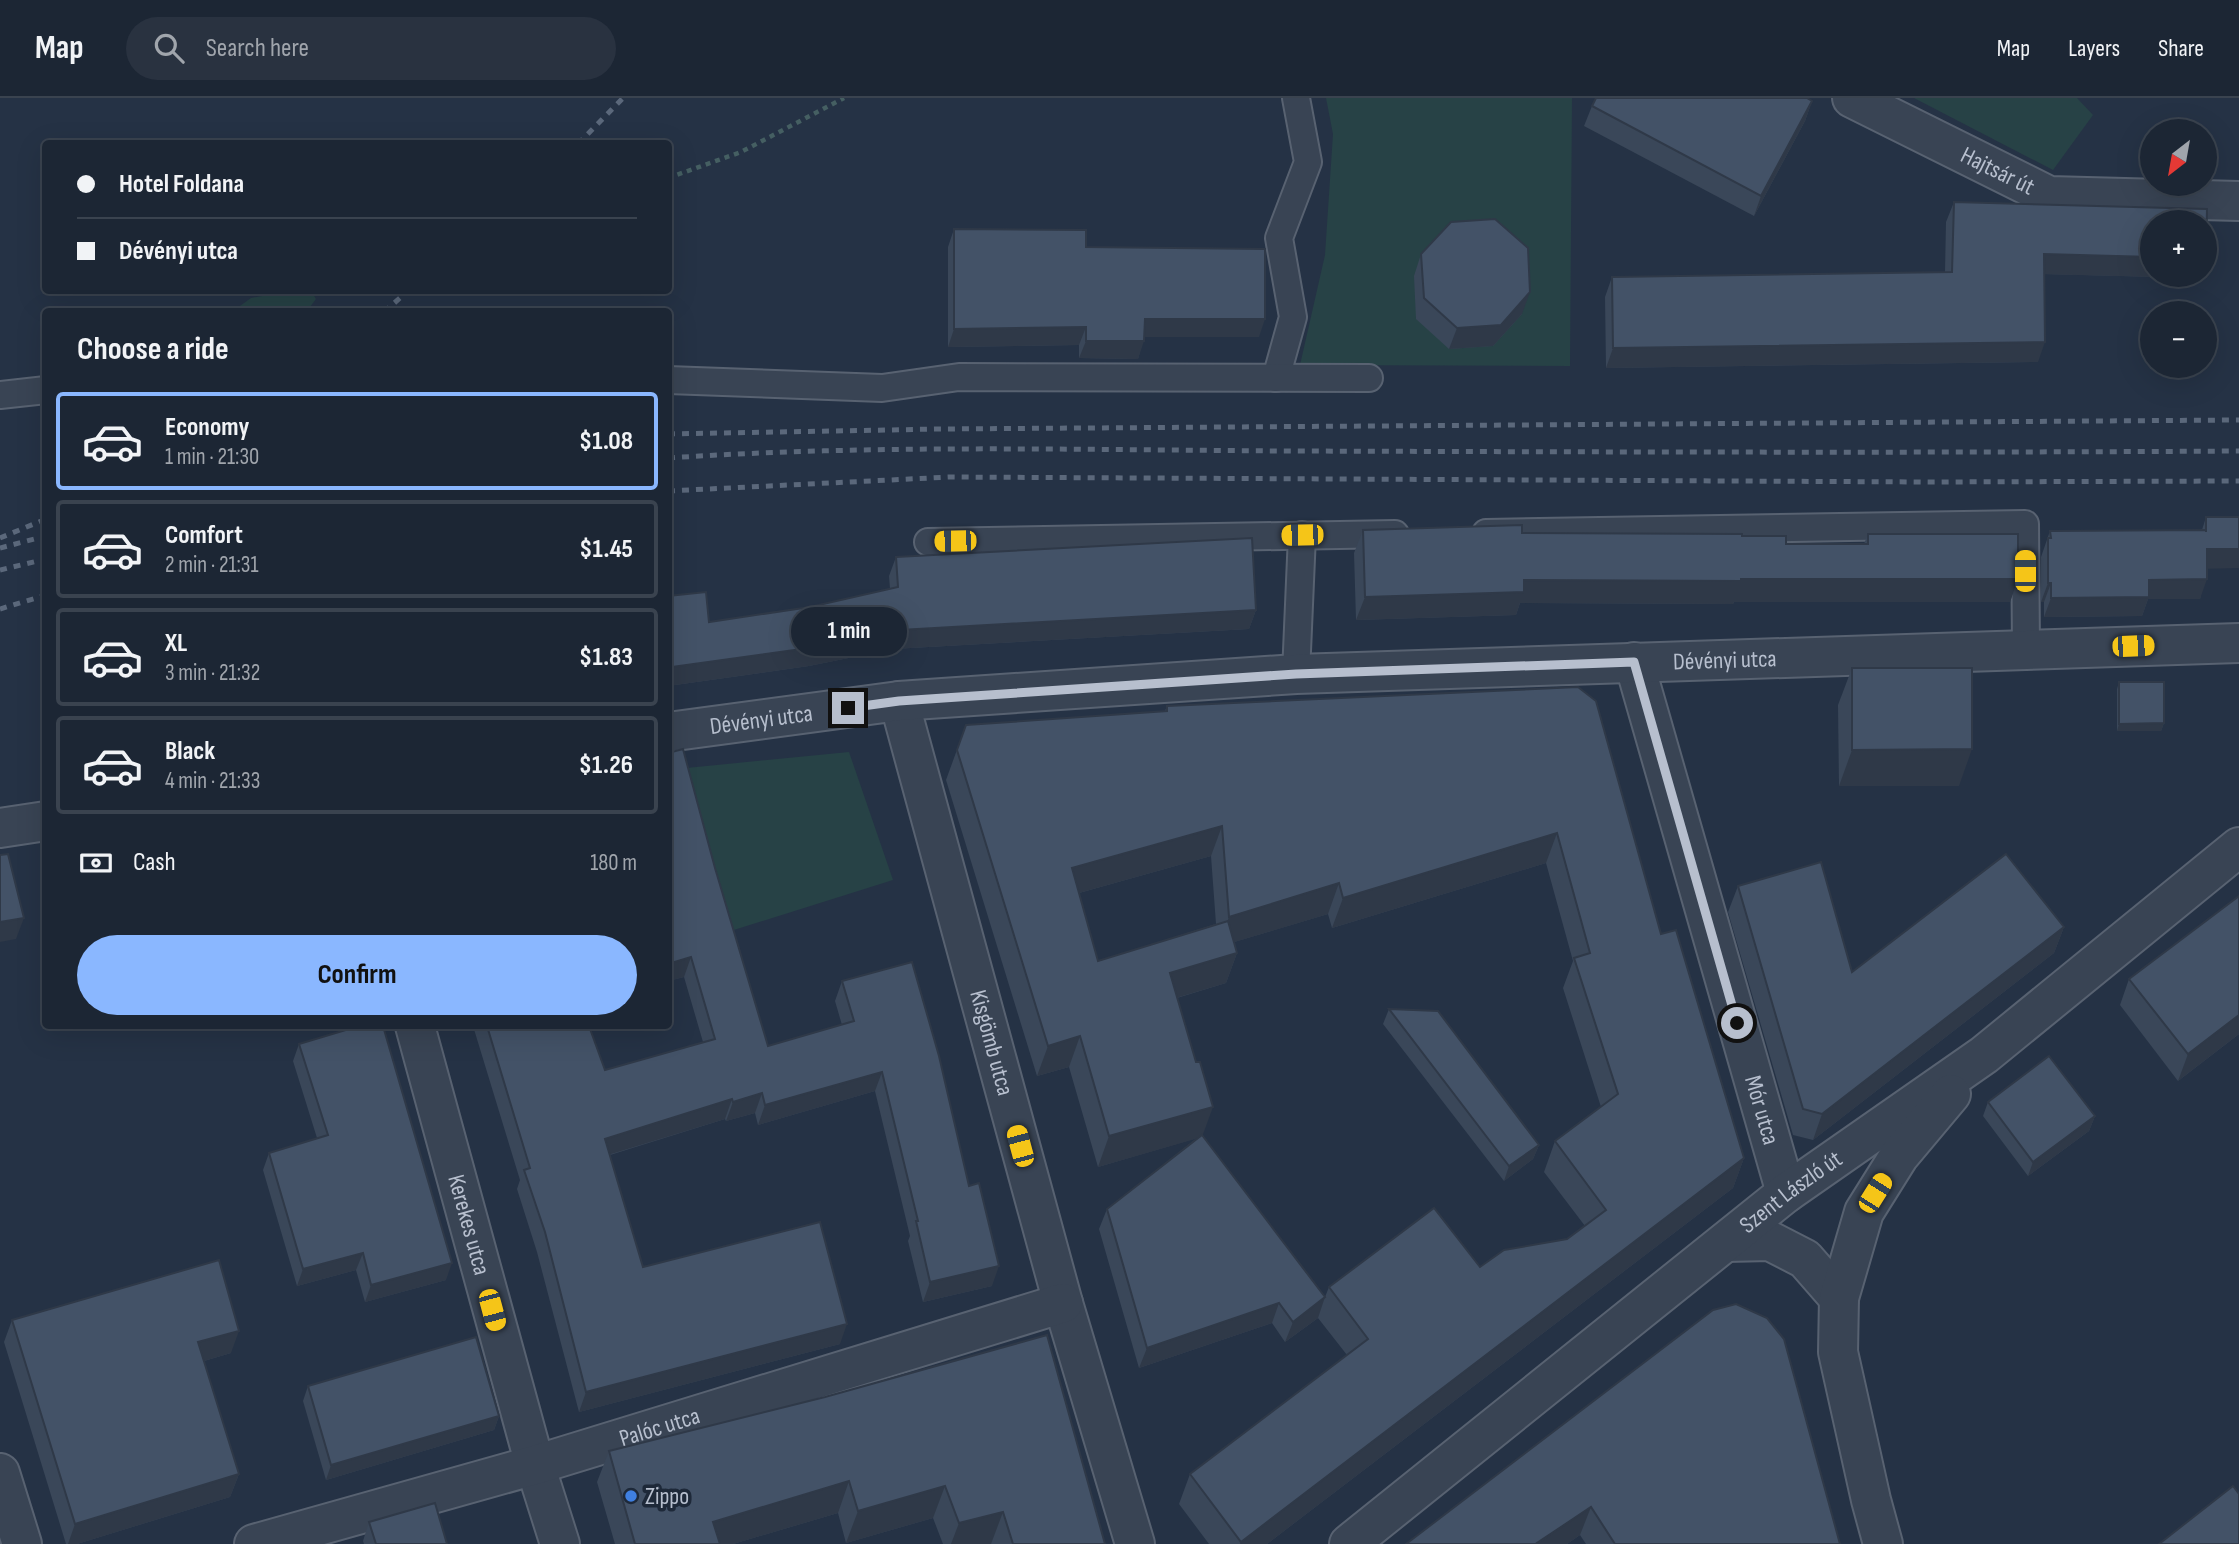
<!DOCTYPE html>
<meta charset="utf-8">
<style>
:root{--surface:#1c2634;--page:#293240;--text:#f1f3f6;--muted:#a0a5ac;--line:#3a434f;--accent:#8ab7ff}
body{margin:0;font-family:"Sofia Sans Condensed",sans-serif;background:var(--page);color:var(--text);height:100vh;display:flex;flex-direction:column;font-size:26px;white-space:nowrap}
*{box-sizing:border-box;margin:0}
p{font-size:23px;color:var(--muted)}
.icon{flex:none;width:38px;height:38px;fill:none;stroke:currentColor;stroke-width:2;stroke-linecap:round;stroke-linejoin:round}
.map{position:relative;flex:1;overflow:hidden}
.side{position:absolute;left:42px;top:210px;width:630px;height:721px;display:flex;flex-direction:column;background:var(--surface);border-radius:7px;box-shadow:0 7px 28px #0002,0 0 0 2px var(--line)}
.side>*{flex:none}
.top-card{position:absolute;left:42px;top:42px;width:630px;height:154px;border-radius:7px;box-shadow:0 7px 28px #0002,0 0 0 2px var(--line);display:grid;align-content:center;height:154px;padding:0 35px;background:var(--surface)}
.needle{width:46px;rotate:211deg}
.tools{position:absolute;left:2140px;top:21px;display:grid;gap:14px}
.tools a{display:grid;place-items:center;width:77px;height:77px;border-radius:50%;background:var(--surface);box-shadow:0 7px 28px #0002,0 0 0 2px var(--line);font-size:35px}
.end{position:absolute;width:32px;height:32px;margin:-16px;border:9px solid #b7bfce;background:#111;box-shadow:0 0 0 4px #111}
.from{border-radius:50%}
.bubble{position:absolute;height:49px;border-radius:24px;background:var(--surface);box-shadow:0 7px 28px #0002,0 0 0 2px var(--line);font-size:23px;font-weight:700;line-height:49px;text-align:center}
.car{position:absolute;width:21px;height:42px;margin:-21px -10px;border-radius:9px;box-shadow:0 0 5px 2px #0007;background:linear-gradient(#f5c518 24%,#345 0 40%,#f5c518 0 76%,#345 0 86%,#f5c518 0)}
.top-card b{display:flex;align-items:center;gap:24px;height:66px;font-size:26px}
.top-card b+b{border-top:2px solid var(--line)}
.top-card i{width:18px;height:18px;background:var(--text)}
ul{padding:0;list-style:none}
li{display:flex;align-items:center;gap:21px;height:98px;margin:0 14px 10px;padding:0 21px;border:4px solid var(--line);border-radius:7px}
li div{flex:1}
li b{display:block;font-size:26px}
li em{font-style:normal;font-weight:700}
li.on{border-color:var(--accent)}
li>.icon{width:63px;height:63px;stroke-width:1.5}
h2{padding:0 35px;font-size:32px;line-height:84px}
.pay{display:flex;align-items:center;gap:18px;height:77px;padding:0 35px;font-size:26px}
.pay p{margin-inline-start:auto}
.button{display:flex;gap:14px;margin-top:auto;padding:14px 35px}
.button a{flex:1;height:80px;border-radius:42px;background:var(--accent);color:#111;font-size:28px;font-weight:700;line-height:80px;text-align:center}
header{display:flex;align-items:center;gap:42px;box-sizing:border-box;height:98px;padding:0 35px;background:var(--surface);border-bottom:2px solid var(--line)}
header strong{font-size:33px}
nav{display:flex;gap:38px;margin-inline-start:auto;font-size:24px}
.search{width:490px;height:63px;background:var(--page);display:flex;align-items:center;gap:18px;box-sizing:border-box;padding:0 24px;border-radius:38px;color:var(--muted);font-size:26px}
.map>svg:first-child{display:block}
</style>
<header>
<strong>Map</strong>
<div class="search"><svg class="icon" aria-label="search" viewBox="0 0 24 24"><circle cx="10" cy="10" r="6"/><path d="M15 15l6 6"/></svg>Search here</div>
<nav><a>Map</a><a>Layers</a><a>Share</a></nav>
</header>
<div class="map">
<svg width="2239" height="1446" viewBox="0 0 2239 1446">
<rect width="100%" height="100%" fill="#253245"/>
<g fill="#274246">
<polygon points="1326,0 1572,0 1570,268 1300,267 1325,157 1333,36"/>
<polygon points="1914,0 2077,0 2093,17 2053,72"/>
<polygon points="294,192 311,193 316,201 307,213 233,213 251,200"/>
<polygon points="849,654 893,782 721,836 676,671"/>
</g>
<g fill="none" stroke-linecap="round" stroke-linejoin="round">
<g stroke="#586271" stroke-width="30">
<g id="service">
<polyline points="1276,280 1293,219 1279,140 1308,64 1296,0"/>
<polyline points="668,282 882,290 959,279 1369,280"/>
<polyline points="0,297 46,292"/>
<polyline points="1486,435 2025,426 2026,551"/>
<polyline points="928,444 1395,436"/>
<polyline points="1296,576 1302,437"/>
</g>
</g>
<g stroke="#586271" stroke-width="42">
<g id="minor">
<path id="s1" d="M1852,0L2049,98L2239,103"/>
<path id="s2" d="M1634,564L1786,1095"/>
<path id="s3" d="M899,603L1063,1205L1135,1446"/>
<path id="s4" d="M668,634L899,603L1296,576L2239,545"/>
<polyline points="0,730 46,723"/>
<path id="s5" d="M415,928L535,1367L560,1446"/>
<polyline points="0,1375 22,1446"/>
<path id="s6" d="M254,1446L535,1367L1063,1205"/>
</g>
</g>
<g stroke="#586271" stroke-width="42">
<g id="tertiary">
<polyline points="1726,1144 1770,1143 1805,1161 1839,1200"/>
<path id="s7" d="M1349,1446L1786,1095L1984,957L2239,749"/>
<polyline points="1883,1446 1871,1402 1838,1254 1839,1200 1864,1114 1899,1058 1951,996"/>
</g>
</g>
<polyline stroke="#455f62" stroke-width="4.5" stroke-dasharray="5 5" stroke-linecap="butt" points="668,80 741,54 844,0"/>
<use href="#service" stroke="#394454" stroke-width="26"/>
<use href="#minor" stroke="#394454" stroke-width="38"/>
<use href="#tertiary" stroke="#394454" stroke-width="38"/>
<g stroke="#5b687b" stroke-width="5" stroke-dasharray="7 7" stroke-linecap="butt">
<polyline points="578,46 623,0"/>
<polyline points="384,214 409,192"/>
<polyline points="668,336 940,331 2239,322"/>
<path d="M668,360C876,346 1084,352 1292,353C1608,354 1923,355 2239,353"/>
<polyline points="668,393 950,379 1929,384 2239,383"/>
<polyline points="0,440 46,421"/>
<polyline points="0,450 46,438"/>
<polyline points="0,472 46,461"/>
<polyline points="0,511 46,497"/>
</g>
</g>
<g fill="#3a4759" fill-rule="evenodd">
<polygon points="1812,3 1805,23 1754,118 1584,28 1592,8"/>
<polygon points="1954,104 2152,177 2200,177 2198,180 2044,176 2038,264 1606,270 1605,199 1612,179 1945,174 1946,124"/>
<polygon points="954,131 1086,149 1259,239 1144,239 1138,261 1079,260 1079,247 948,249 948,149"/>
<polygon points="1421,156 1522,216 1493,248 1449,251 1416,221 1414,178"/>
<polygon points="2206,419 2239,419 2239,470 2207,470 2200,501 2148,501 2142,518 2044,519 2044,504 2041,504 2041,459 2050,433 2202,432"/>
<polygon points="1363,432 1742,438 1786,446 1864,446 1868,436 2018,481 2010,504 1734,504 1733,506 1520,505 1516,517 1356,522 1354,455"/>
<polygon points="896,459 1256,512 1249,531 893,551 809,568 668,588 668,498 709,524 810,509 890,491 889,478"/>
<polygon points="1852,570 1959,688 1839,688 1838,607"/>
<polygon points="2119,584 2164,625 2161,633 2117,633 2117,591"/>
<path d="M1578,589L1661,836L1744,1060L1733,1090L1267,1446H1209L1179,1406L1190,1376L1347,1257L1318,1220L1285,1244L1272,1225L1139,1270L1099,1131L1107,1111L1197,1040L1098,1069L1069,969L1037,978L946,682L966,627L1165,613L1167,608ZM1211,758L1216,826L1098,863L1079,795ZM1546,765L1573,863L1563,890L1601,1009L1555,1043L1544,1074L1585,1128L1567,1141L1480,1169L1329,1189L1325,1199L1202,1037L1177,900L1226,885L1237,855L1234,844L1328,816L1332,830Z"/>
<polygon points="668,655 715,770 768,948 842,927 835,903 842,883 992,1188 923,1204 908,1143 910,1138 875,993 758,1027 755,1015 726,1023 725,1021 610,1057 643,1169 840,1246 579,1314 537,1154 517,1091 520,1082 473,928 589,928 605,972 703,944 684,879 668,883"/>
<polygon points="1738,788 1852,874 2064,829 2054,855 1813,1042 1793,1037 1728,814"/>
<polygon points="2129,881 2239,936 2178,983 2120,907"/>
<polygon points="1389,911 1539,1047 1533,1061 1504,1083 1383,926"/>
<polygon points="299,946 446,1182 365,1204 356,1172 297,1188 263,1072 269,1055 317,1040 293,963"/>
<polygon points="1988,1004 2095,1018 2089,1033 2028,1078 1983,1018"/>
<polygon points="1713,1212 1840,1446 1586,1446 1580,1437 1567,1446 1406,1446"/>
<polygon points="12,1222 231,1255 204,1263 239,1376 230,1399 77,1446 66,1446 4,1244"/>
<polygon points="308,1288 499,1318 494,1332 326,1382 303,1303"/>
<polygon points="825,1299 1105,1446 943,1446 933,1420 846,1445 838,1415 733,1446 615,1446 597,1384 609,1353"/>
<polygon points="369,1424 447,1446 364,1446 363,1443"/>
</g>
<g fill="#2f3948">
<polygon points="1812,3 1805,23 1754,118 1761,98"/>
<polygon points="2044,156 2152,159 2152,177 2200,177 2198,180 2036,176"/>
<polygon points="1530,194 1522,216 1493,248 1449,251 1457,230"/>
<polygon points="1145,221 1265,221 1259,239 1138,239"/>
<polygon points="1086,229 1079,247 948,249 954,231"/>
<polygon points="1086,243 1144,243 1138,261 1079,260"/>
<polygon points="2045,244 2038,264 1606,270 1613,250"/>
<polygon points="2207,451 2239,451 2239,470 2200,471"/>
<polygon points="1741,481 2018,481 2010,504 1734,504 1733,506 1520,505 1516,517 1356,522 1365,499 1524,482"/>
<polygon points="2207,481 2200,501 2148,501 2142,518 2044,519 2051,500 2149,482"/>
<polygon points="2048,485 2051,485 2044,504 2041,504"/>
<polygon points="1256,512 1249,531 893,551 809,568 668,588 668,577 672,569 900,532"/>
<polygon points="2164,625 2161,633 2117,633 2119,626"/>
<polygon points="1972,651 1959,688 1839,688 1852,652"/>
<polygon points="1222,728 1211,758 1061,800 1072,770"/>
<polygon points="1557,735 1546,765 1332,830 1343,800"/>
<polygon points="1339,785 1328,816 1218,849 1229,819"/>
<polygon points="24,820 16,841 0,844 0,824"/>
<polygon points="2064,829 2054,855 1813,1042 1822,1016"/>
<polygon points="1237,855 1226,885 1159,905 1170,875"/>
<polygon points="691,859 684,879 668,883 668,866"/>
<polygon points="2239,917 2239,936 2178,983 2188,956"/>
<polygon points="1080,938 1069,969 1037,978 1048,948"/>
<polygon points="882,974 875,993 758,1027 765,1007"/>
<polygon points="762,995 755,1015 726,1023 733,1004"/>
<polygon points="732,1001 725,1021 598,1060 605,1041"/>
<polygon points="1213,1009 1202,1039 1098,1069 1109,1038"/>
<polygon points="2095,1018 2089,1033 2028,1078 2033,1064"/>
<polygon points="1539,1047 1533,1061 1504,1083 1509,1068"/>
<polygon points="1744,1060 1733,1090 1267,1446 1240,1446 1241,1444"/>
<polygon points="363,1155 356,1172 297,1188 303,1171"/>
<polygon points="452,1165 446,1182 365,1204 371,1187"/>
<polygon points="999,1168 992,1188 923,1204 930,1184"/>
<polygon points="1325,1199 1318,1220 1285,1244 1293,1224"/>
<polygon points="1279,1205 1272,1225 1139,1270 1147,1250"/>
<polygon points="847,1226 840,1246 579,1314 586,1294"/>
<polygon points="239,1233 231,1255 190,1267 198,1244"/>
<polygon points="499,1318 494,1332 326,1382 331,1367"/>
<polygon points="239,1376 230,1399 77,1446 68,1446 75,1426"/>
<polygon points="849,1383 838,1415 733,1446 705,1446 713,1424"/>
<polygon points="945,1388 933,1420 846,1445 858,1413"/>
<polygon points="1591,1409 1580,1437 1567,1446 1537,1446"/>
<polygon points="1003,1414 991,1446 951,1446 959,1425"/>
</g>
<g fill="#435267" stroke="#2f3948" stroke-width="2">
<polygon points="1596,0 1807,0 1812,3 1761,98 1592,8"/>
<polygon points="1954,104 2207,111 2206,160 2205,124 2152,124 2152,159 2044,156 2045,244 1613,250 1612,179 1952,174"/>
<polygon points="1495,121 1528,150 1530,194 1501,227 1457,230 1424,200 1421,156 1451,124"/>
<polygon points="954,131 1086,132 1086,149 1265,151 1265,221 1145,221 1144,243 1086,243 1086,229 954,231"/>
<polygon points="2206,419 2239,419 2239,451 2207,451 2207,481 2149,482 2149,499 2051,500 2051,485 2048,485 2048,440 2051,440 2050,433 2206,432 2206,434"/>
<polygon points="1522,427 1522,435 1742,436 1742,438 1786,438 1786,446 1868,446 1868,436 2018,436 2018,481 1741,481 1741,483 1524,482 1524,494 1365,499 1363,432"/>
<polygon points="1252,440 1256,512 900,532 816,549 672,569 668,540 668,498 706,494 709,524 810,509 898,489 896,459"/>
<polygon points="1852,570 1972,570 1972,651 1852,652"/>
<polygon points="2119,584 2164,584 2164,625 2119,626"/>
<polygon points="1578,589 1596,603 1661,836 1676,832 1744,1060 1241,1444 1190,1376 1368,1241 1329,1189 1434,1110 1480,1169 1504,1152 1567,1141 1606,1112 1555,1043 1618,996 1574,860 1590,855 1557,735 1343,800 1339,785 1229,819 1222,728 1072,770 1098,863 1228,823 1237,855 1170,875 1196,964 1200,964 1213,1009 1109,1038 1080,938 1048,948 957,652 966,627 1167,613 1167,608"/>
<polygon points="683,651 715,770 768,948 854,923 842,883 912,864 939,958 969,1088 979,1085 999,1168 930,1184 916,1123 918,1123 882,974 765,1007 762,995 733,1004 732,1001 605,1041 643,1169 820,1124 847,1226 586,1294 545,1134 524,1072 530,1070 487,928 589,928 605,972 715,941 691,859 668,866 668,655"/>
<polygon points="8,756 24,820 0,824 0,757"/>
<polygon points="2006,756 2064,829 1822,1016 1803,1011 1738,788 1821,764 1852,874"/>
<polygon points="2239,798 2239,917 2188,956 2129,881"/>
<polygon points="1389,911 1438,913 1539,1047 1509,1068"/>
<polygon points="359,928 383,928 452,1165 371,1187 363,1155 303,1171 269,1055 328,1037 299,946"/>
<polygon points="2049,958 2095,1018 2033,1064 1988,1004"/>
<polygon points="1202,1037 1325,1199 1293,1224 1279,1205 1147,1250 1107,1111"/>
<polygon points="219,1162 239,1233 198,1244 239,1376 75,1426 12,1222"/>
<polygon points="1736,1206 1767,1220 1784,1241 1840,1446 1615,1446 1591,1409 1537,1445 1538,1446 1406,1446 1713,1212"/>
<polygon points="1047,1237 1105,1446 1013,1446 1003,1414 959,1425 945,1388 858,1413 849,1383 713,1424 720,1446 635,1446 609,1353 825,1299"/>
<polygon points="476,1239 499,1318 331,1367 308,1288"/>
<polygon points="2233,1388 2239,1396 2239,1446 2159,1446"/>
<polygon points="435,1405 447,1446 376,1446 369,1424"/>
</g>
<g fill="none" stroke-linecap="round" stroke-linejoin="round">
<polyline stroke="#b7bfce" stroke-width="9" points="848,610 899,603 1296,576 1634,564 1737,925"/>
</g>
<circle fill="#3f7fe0" stroke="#1e2939" stroke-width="2.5" cx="631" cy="1398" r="7"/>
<g text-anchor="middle" stroke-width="7" stroke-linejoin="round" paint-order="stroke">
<g font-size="24" fill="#b7bfce" stroke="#1e2939">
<text dy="8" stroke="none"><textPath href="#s1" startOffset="163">Hajtsár út</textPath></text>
<text dy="8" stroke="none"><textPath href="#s4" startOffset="1060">Dévényi utca</textPath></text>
<text dy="8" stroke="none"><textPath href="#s4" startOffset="94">Dévényi utca</textPath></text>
<text dy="8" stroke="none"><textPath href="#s3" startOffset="354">Kisgömb utca</textPath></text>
<text dy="8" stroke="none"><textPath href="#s2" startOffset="466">Mór utca</textPath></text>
<text dy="8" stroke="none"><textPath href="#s7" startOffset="565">Szent László út</textPath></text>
<text dy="8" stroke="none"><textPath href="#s5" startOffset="206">Kerekes utca</textPath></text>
<text dy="8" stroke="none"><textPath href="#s6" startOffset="422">Palóc utca</textPath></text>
</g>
<g font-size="24" fill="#b7bfce" stroke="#1e2939" text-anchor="start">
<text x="645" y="1406">Zippo</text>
</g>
</g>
</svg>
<div class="tools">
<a><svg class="needle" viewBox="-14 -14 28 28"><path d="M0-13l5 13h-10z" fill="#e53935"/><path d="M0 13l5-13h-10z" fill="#a0a5ac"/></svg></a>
<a>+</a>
<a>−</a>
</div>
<i class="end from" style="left:1737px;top:925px"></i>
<i class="end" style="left:848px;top:610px"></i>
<div class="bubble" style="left:791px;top:509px;width:116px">1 min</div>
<i class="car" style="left:1302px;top:437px;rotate:269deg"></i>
<i class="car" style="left:955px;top:443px;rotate:269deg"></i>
<i class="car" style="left:2025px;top:473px;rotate:0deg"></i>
<i class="car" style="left:2133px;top:548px;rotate:88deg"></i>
<i class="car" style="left:1020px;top:1048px;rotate:345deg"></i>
<i class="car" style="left:1875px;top:1095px;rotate:32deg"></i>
<i class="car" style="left:492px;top:1212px;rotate:165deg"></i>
<div class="top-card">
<b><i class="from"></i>Hotel Foldana</b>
<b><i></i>Dévényi utca</b>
</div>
<section class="side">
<h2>Choose a ride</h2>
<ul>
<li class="on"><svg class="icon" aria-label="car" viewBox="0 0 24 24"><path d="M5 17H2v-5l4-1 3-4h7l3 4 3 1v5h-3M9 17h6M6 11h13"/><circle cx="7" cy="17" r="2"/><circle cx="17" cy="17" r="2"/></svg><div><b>Economy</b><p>1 min · 21:30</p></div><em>$1.08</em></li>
<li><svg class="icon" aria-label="car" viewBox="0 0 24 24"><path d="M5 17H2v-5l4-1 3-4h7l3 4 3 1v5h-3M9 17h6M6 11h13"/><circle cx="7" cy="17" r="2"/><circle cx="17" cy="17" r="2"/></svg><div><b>Comfort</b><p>2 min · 21:31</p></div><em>$1.45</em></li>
<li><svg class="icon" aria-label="car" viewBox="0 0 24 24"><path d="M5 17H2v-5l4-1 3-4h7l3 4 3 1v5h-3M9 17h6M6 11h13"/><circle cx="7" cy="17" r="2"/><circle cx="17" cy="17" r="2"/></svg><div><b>XL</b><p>3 min · 21:32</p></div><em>$1.83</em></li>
<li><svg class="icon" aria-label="car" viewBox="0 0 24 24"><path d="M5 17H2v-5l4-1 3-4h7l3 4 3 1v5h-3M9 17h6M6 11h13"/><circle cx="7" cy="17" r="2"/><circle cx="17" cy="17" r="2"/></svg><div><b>Black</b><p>4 min · 21:33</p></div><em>$1.26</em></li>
</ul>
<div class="pay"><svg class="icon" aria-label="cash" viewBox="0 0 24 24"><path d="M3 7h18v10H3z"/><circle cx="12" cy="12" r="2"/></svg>Cash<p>180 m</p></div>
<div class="button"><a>Confirm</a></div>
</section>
</div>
